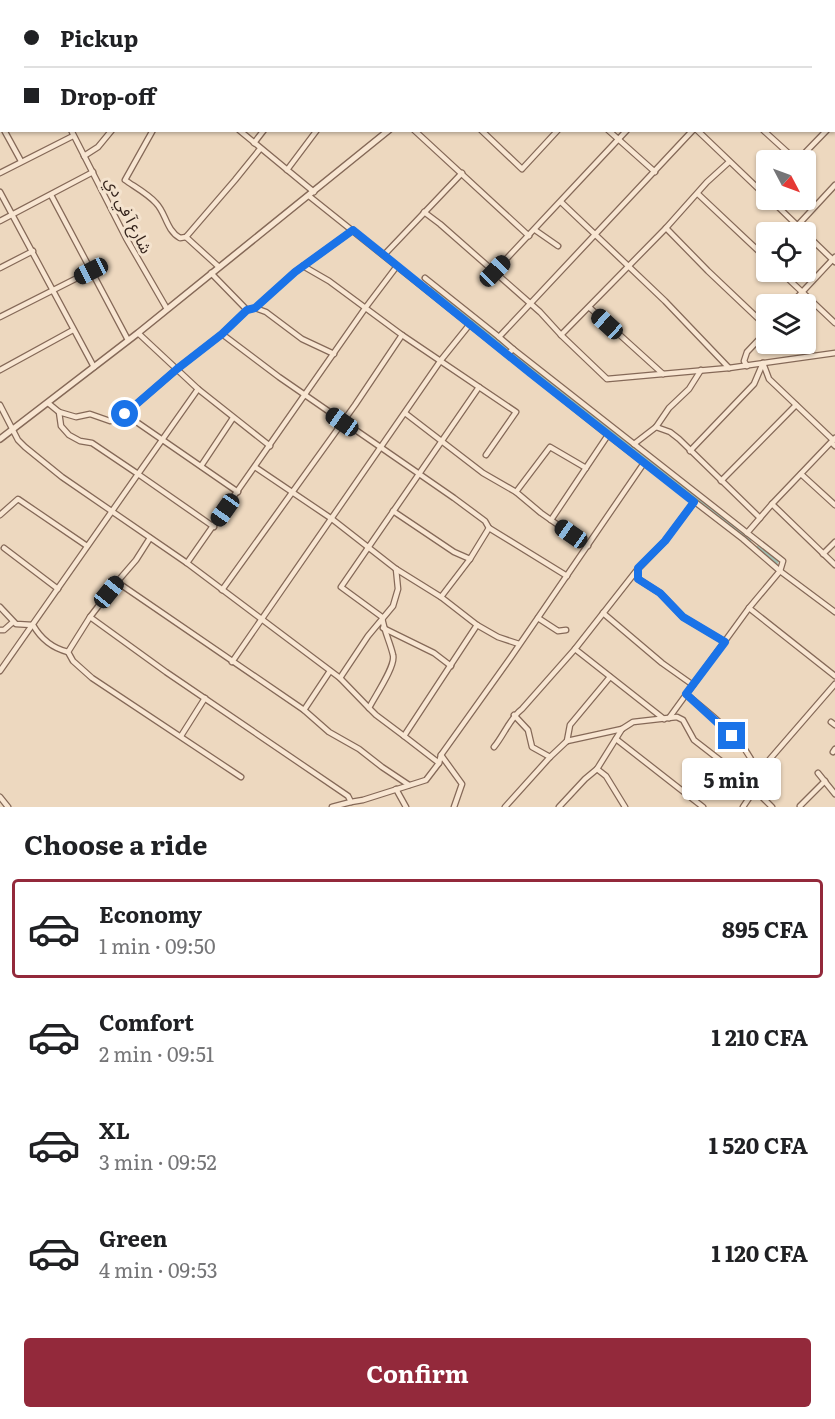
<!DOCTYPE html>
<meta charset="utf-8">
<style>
:root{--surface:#fff;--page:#f6f6f6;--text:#202124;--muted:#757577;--line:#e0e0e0;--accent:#93293b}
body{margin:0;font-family:Literata,"Noto Sans Arabic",serif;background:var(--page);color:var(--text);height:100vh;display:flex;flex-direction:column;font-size:22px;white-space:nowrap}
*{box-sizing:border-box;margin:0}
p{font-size:20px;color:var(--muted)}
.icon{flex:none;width:33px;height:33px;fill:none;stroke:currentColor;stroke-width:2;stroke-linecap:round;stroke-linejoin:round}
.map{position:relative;height:807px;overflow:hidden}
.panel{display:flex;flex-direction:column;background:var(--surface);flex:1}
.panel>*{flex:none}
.top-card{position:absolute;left:0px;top:0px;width:836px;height:132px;box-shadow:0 2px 4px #0004;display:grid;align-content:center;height:132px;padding:0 24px;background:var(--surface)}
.needle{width:39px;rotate:131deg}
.buttons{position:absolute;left:756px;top:150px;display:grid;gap:12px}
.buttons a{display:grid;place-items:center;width:60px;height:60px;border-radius:6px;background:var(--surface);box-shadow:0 2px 4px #0004;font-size:30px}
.end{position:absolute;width:27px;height:27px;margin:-14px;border:8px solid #1a73e8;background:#fff;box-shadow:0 0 0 3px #fff}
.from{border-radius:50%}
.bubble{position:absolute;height:42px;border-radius:6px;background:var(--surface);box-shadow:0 2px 4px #0004;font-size:20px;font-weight:700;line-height:42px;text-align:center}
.car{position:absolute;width:18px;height:36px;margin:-18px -9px;border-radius:8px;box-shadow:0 0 4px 2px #0007;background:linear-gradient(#222 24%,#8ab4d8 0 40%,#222 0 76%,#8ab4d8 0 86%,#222 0)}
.top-card b{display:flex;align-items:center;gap:21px;height:57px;font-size:22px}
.top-card b+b{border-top:2px solid var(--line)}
.top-card i{width:15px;height:15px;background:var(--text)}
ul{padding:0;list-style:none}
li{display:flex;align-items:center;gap:18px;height:99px;margin:0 12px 9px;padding:0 12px;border:3px solid transparent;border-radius:6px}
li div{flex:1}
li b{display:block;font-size:22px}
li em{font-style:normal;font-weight:700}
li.current{border-color:var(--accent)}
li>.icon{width:54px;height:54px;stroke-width:1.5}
h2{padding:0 24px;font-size:27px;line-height:72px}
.action{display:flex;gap:12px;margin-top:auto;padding:12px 24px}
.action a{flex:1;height:69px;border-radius:6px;background:var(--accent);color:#fff;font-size:24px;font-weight:700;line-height:69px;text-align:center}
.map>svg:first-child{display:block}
</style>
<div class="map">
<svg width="835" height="807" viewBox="0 0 835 807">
<rect width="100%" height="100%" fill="#edd8bf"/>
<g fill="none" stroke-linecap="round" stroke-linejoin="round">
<g stroke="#a2bfb2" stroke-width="4.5">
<polyline points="432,289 508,350"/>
<polyline points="512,353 545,379"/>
<polyline points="548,381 749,541"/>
<polyline points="758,548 776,562"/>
</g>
<g stroke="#856958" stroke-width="7">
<g id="minor">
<polyline points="2,0 3,2"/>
<polyline points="55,0 56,2"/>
<polyline points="120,0 121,2"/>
<polyline points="281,0 283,2"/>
<polyline points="333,0 335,2"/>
<polyline points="425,0 427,2"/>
<polyline points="515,0 517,2"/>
<polyline points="625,0 626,2"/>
<polyline points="688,0 690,2"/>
<polyline points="754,0 755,2"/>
<polyline points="819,0 821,2"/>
<polyline points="86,2 89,0"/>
<polyline points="148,2 149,0"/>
<polyline points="227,2 228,0"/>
<polyline points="299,2 300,0"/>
<polyline points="418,2 420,0"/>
<polyline points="790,2 791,0"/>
<polyline points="834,14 835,15"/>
<polyline points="834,75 835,76"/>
<polyline points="834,123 835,122"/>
<polyline points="0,124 2,126"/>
<polyline points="4,130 21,161"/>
<polyline points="71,130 126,238 167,309"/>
<path d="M153,130L125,180C135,187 148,194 156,203C166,213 166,230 180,238L186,237L235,180L260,149"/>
<polyline points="239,130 314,192"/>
<polyline points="414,130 529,236"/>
<polyline points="481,130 522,169 558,130"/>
<polyline points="608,130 655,172"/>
<polyline points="697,130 766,196"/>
<polyline points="763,130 796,160"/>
<polyline points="254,143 264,130"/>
<polyline points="84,156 98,147 112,130"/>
<polyline points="798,160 827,130"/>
<polyline points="287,170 317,130"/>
<polyline points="0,173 73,136"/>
<polyline points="0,192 94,367"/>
<polyline points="698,194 766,258"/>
<polyline points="51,195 128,340"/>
<polyline points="309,196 608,435 743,539 780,571 835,612"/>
<polyline points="771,200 835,262"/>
<polyline points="561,202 665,301 729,368"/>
<polyline points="424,212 440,224 540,312 561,335 607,379 729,368 835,353"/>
<polyline points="0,221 93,172"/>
<polyline points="798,225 835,185"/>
<polyline points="666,228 708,271 766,326"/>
<polyline points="535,230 558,246"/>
<polyline points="186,237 219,267"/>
<polyline points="384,255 462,173"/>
<polyline points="303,266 329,281 402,335 516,412 486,455"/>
<polyline points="0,268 33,251"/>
<polyline points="495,271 627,130"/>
<polyline points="781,272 835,323"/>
<polyline points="211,273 247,310"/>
<polyline points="425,278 499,337"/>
<polyline points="791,304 835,257"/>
<polyline points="255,308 266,312 302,339 334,354"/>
<polyline points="590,308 663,374"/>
<polyline points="0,317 91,271"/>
<polyline points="138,333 198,389 270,446"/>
<polyline points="222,334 279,377 454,498 485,521 489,528 567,576"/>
<polyline points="561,335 666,228 707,182 729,162"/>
<polyline points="513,349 499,337 693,130"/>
<polyline points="508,354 513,349 783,561 780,571 749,608 669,718"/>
<polyline points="763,363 769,379 833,440 832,443 835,446"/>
<polyline points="747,366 744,361 747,352 766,332"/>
<polyline points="0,370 73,330"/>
<polyline points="48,403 59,412 61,426 69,435 80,441 92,443 138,474 198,389"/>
<polyline points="0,405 18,440 25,447 62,477 187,563 366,307 397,266"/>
<polyline points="59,412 76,417 90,414 110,421 125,414 238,492"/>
<polyline points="405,413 483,473 516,492 541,513 588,546"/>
<polyline points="125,414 177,369 222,334 247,310 255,308 295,272 353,230"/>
<polyline points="656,427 670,432 679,439 760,518"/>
<polyline points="634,444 656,427 669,408 689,389 701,370"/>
<polyline points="690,451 754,384 763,363"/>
<polyline points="201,466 233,418"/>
<polyline points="255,467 332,519 396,569 441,597 477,625 498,637 519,644"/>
<polyline points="801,474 835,505"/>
<polyline points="721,481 796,405"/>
<polyline points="516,492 550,447 586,468"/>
<polyline points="772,504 835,565"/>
<polyline points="393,511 454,552 470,559"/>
<polyline points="0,515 18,499 87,546"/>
<polyline points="551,520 608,435"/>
<polyline points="747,533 772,504 835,438"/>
<polyline points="4,548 58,589"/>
<polyline points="823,554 835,542"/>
<polyline points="187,563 340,678 369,708"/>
<polyline points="638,570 638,579 660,593 683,617 725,642"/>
<polyline points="117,582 136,560 150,538"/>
<polyline points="222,590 355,405 402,335"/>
<polyline points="441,597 470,559 489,528"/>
<path d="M0,607L16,624L33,625C41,639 52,648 68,652"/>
<polyline points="749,608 835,676"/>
<polyline points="603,613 662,663 693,685"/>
<polyline points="90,617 166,672 348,796 351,802 363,800 426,780 439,763 441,755 511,657 644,463"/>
<polyline points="538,618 558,631 566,630"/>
<polyline points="383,628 434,653 451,666"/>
<polyline points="0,630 4,630 13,622"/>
<polyline points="575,649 664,719"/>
<polyline points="232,662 441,360 470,324"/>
<polyline points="0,671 138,474 214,527"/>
<polyline points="340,678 368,636 393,606 398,589 396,569"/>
<path d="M686,694C710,714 753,745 757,777"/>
<polyline points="304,710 330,671"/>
<polyline points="514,715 528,730 532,747 550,757"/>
<polyline points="831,722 835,725"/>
<polyline points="181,736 205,698"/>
<path d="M404,736L376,715L369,708C375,696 396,666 393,655C390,642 384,631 382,617L341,587L479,387"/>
<polyline points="616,739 703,807"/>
<polyline points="567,741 570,725 610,677"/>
<path d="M494,747C504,735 510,718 522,709L575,649L637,570L665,541L694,502"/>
<polyline points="833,752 835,749"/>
<polyline points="441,755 462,784 454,807"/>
<polyline points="439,763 404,736 477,625"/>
<polyline points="597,769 606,776 625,807"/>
<polyline points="818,773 835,794"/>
<polyline points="241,777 92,678 73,661 68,652 90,617 117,582 304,710 329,732 359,749 382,767 409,785"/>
<polyline points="396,789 406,807"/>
<polyline points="0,797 8,807"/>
<polyline points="800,806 825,781"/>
<polyline points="332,807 351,802"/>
<polyline points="505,807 550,757 567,741 622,729"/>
<polyline points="559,807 585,779 597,769 622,729 633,722 677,717 683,720 694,740 743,778 772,807"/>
<polyline points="743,807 755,789 757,778 770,759 835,684"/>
</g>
</g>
<g stroke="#856958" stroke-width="8">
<g id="tertiary">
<polyline points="561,2 563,0"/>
<polyline points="0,439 138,333 389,130"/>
</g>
</g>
<use href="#minor" stroke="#f8e6d2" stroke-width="4.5"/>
<use href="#tertiary" stroke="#f8e6d2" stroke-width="5"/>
</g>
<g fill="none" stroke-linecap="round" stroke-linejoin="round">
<polyline stroke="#1a73e8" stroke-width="8" points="125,414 177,369 222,334 247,310 255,308 295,272 353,230 530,373 694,502 665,541 638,568 638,579 660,593 683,617 725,642 686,694 732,736"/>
</g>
<g text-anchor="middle" stroke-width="6" stroke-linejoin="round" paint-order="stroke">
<g font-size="16" fill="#35241c" stroke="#f4e3ce">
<text transform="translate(129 215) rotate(63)" y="6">شارع آ في دي</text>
</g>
</g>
</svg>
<div class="buttons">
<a><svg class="needle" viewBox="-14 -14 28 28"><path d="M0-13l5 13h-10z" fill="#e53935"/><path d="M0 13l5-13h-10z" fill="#757577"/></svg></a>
<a><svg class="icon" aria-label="locate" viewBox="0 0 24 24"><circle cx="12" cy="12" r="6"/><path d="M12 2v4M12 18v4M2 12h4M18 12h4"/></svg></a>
<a><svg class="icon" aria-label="layers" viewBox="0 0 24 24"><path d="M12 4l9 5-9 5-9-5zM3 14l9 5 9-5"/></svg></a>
</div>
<i class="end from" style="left:125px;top:414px"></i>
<i class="end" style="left:732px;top:736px"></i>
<div class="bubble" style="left:682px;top:758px;width:99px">5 min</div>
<i class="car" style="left:91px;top:271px;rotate:243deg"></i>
<i class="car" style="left:495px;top:271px;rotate:44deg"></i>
<i class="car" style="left:607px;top:324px;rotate:312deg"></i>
<i class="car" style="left:342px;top:422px;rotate:305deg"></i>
<i class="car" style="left:225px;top:510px;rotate:215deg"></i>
<i class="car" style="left:571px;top:534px;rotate:305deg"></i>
<i class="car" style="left:109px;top:592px;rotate:39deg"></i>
<div class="top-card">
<b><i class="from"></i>Pickup</b>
<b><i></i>Drop-off</b>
</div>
</div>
<section class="panel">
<h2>Choose a ride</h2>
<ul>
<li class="current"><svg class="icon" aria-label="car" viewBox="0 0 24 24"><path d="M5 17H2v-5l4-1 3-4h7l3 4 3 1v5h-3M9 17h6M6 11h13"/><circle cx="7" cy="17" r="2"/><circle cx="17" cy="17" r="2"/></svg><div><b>Economy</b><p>1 min · 09:50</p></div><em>895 CFA</em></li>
<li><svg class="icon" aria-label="car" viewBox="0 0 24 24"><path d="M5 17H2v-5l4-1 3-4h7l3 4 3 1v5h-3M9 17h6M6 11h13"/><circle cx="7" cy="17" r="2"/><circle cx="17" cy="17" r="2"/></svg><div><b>Comfort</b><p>2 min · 09:51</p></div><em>1 210 CFA</em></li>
<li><svg class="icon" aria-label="car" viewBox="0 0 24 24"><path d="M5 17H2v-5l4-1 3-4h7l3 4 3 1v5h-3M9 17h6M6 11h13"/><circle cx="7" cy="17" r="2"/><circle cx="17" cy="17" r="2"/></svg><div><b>XL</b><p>3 min · 09:52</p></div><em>1 520 CFA</em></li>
<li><svg class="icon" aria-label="car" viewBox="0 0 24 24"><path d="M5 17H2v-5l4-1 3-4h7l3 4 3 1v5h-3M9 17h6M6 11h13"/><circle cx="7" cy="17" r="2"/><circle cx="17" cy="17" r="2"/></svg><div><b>Green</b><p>4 min · 09:53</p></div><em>1 120 CFA</em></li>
</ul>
<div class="action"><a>Confirm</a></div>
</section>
